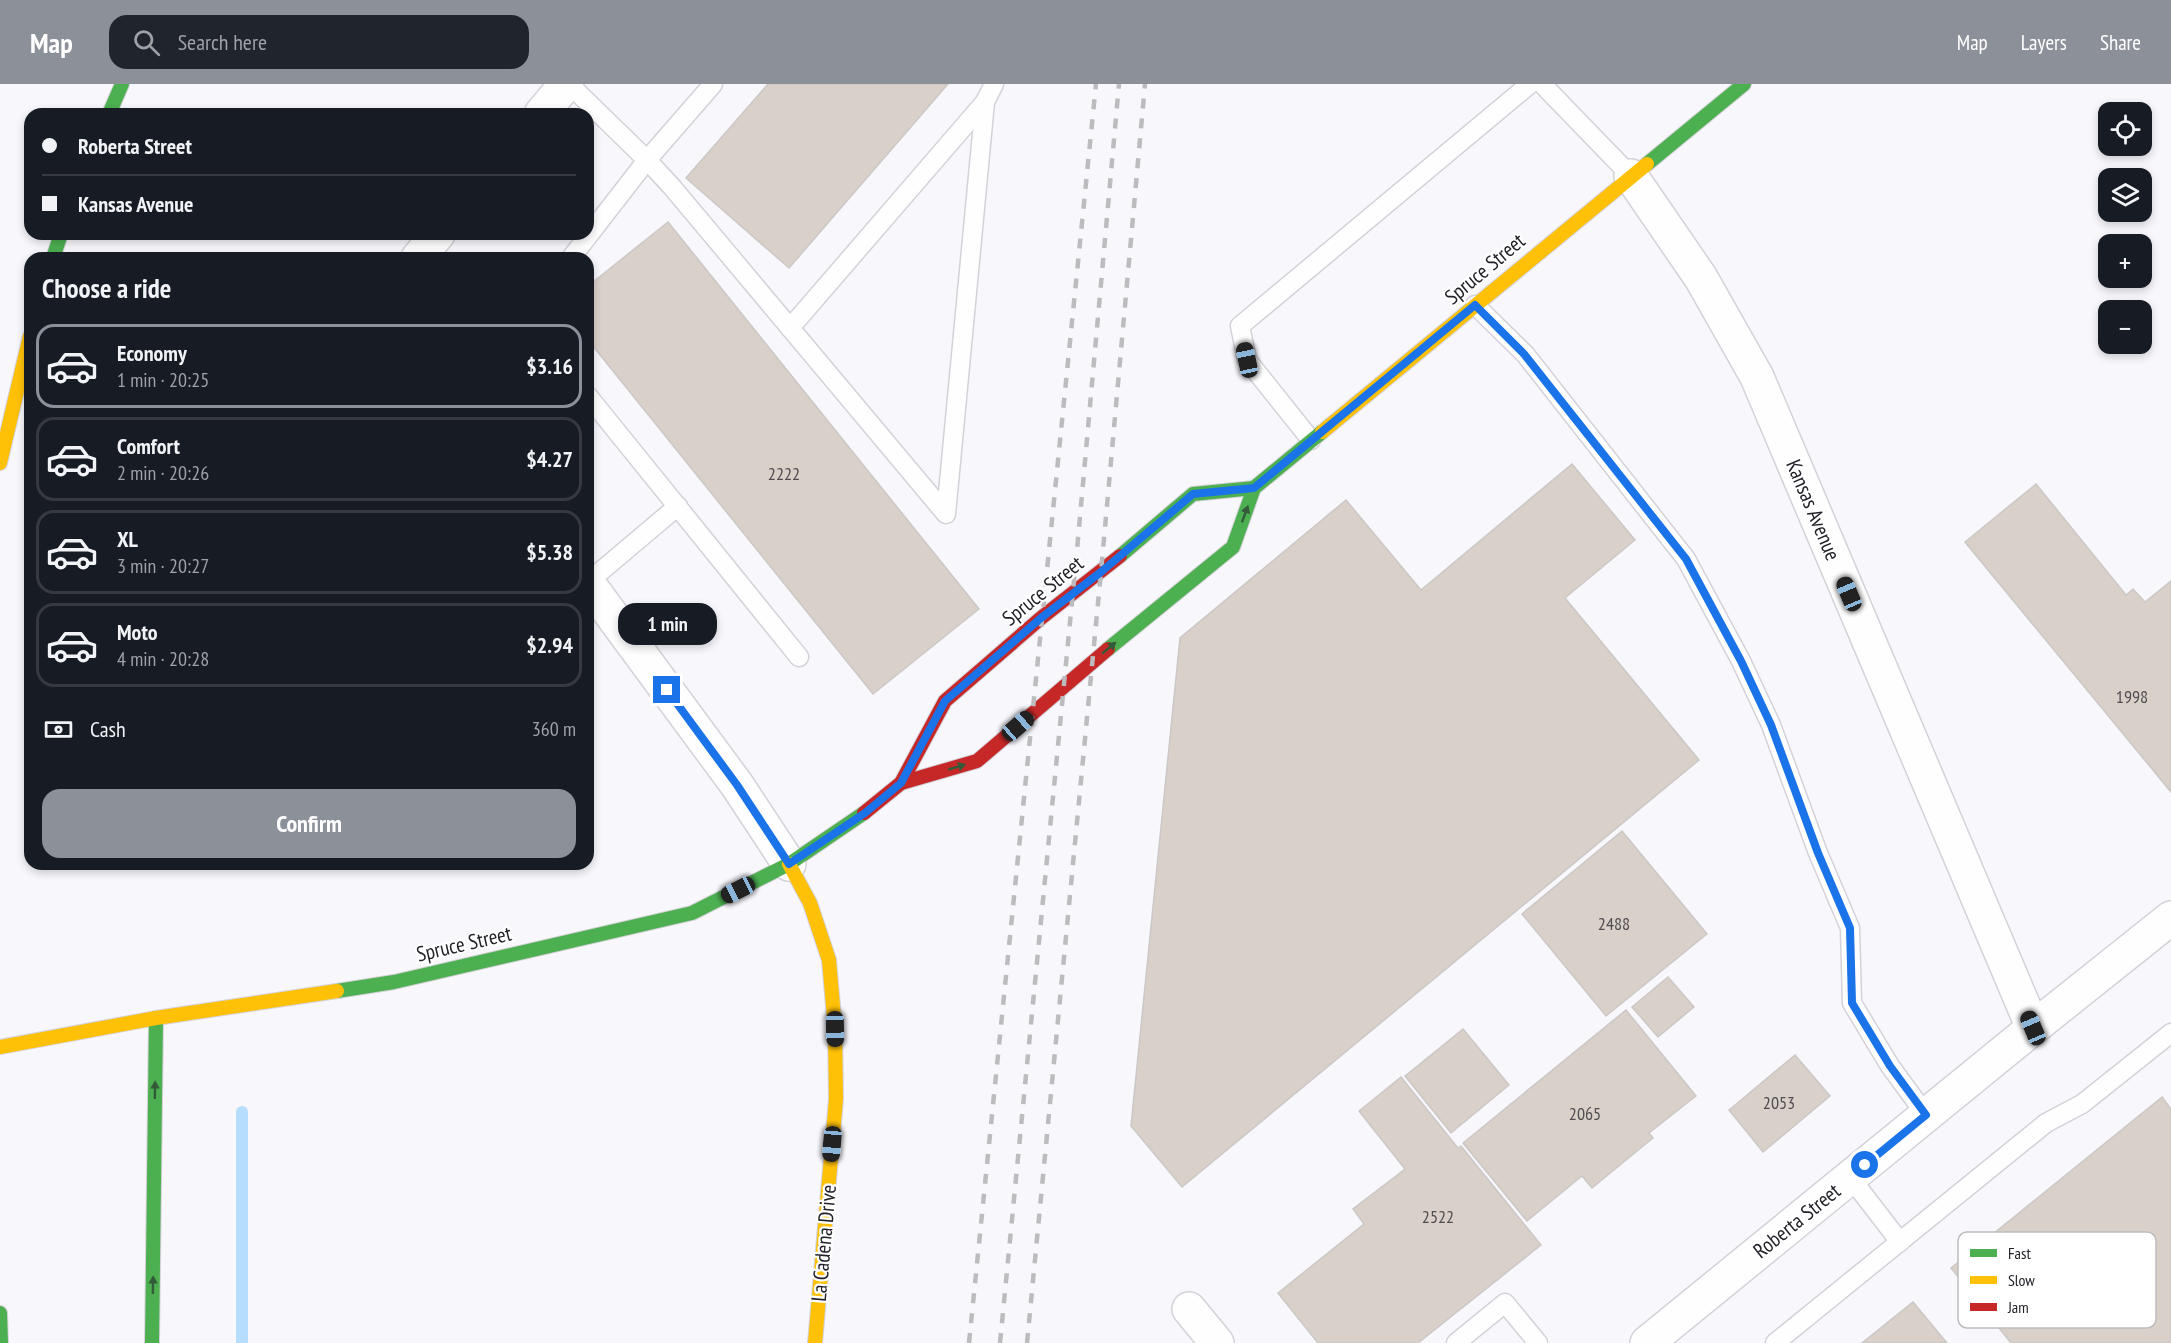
<!DOCTYPE html>
<meta charset="utf-8">
<style>
:root{--surface:#171b24;--page:#20242c;--text:#f1f3f6;--muted:#9ea1a6;--line:#363941;--accent:#8c9099}
body{margin:0;font-family:"PT Sans Narrow",sans-serif;background:var(--page);color:var(--text);height:100vh;display:flex;flex-direction:column;font-size:22px;white-space:nowrap}
*{box-sizing:border-box;margin:0}
p{font-size:20px;color:var(--muted)}
.icon{flex:none;width:33px;height:33px;fill:none;stroke:currentColor;stroke-width:2;stroke-linecap:round;stroke-linejoin:round}
.map{position:relative;flex:1;overflow:hidden}
.side{position:absolute;left:24px;top:168px;width:570px;height:618px;display:flex;flex-direction:column;background:var(--surface);border-radius:18px;box-shadow:0 3px 9px #0003}
.side>*{flex:none}
.top-card{position:absolute;left:24px;top:24px;width:570px;height:132px;border-radius:18px;box-shadow:0 3px 9px #0003;display:grid;align-content:center;height:132px;padding:0 18px;background:var(--surface)}
.buttons{position:absolute;left:2098px;top:18px;display:grid;gap:12px}
.buttons a{display:grid;place-items:center;width:54px;height:54px;border-radius:12px;background:var(--surface);box-shadow:0 3px 9px #0003;font-size:30px}
.end{position:absolute;width:27px;height:27px;margin:-14px;border:8px solid #1a73e8;background:#fff;box-shadow:0 0 0 3px #fff}
.from{border-radius:50%}
.bubble{position:absolute;height:42px;border-radius:18px;background:var(--surface);box-shadow:0 3px 9px #0003;font-size:20px;font-weight:800;line-height:42px;text-align:center}
.car{position:absolute;width:18px;height:36px;margin:-18px -9px;border-radius:8px;box-shadow:0 0 4px 2px #0007;background:linear-gradient(#222 24%,#8ab4d8 0 40%,#222 0 76%,#8ab4d8 0 86%,#222 0)}
.top-card b{display:flex;align-items:center;gap:21px;height:57px;font-size:22px}
.top-card b+b{border-top:2px solid var(--line)}
.top-card i{width:15px;height:15px;background:var(--text)}
ul{padding:0;list-style:none}
li{display:flex;align-items:center;gap:18px;height:84px;margin:0 12px 9px;padding:0 6px;border:3px solid var(--line);border-radius:18px}
li div{flex:1}
li b{display:block;font-size:22px}
li em{font-style:normal;font-weight:800}
li.current{border-color:var(--accent)}
li>.icon{width:54px;height:54px;stroke-width:1.5}
h2{padding:0 18px;font-size:27px;line-height:72px}
.pay{display:flex;align-items:center;gap:15px;height:66px;padding:0 18px;font-size:22px}
.pay p{margin-inline-start:auto}
.primary-button{display:flex;gap:12px;margin-top:auto;padding:12px 18px}
.primary-button a{flex:1;height:69px;border-radius:18px;background:var(--accent);color:#fff;font-size:24px;font-weight:800;line-height:69px;text-align:center}
header{display:flex;align-items:center;gap:36px;box-sizing:border-box;height:84px;padding:0 30px;background:var(--accent);color:#fff}
header strong{font-size:28px}
nav{display:flex;gap:33px;margin-inline-start:auto;font-size:21px}
.search{width:420px;height:54px;background:var(--page);display:flex;align-items:center;gap:15px;box-sizing:border-box;padding:0 21px;border-radius:18px;color:var(--muted);font-size:22px}
.map>svg:first-child{display:block}
</style>
<header>
<strong>Map</strong>
<div class="search"><svg class="icon" aria-label="search" viewBox="0 0 24 24"><circle cx="10" cy="10" r="6"/><path d="M15 15l6 6"/></svg>Search here</div>
<nav><a>Map</a><a>Layers</a><a>Share</a></nav>
</header>
<div class="map">
<svg width="2171" height="1259" viewBox="0 0 2171 1259">
<rect width="100%" height="100%" fill="#f8f7fc"/>
<g fill="none" stroke-linecap="round" stroke-linejoin="round">
<polyline stroke="#b6ddfb" stroke-width="12" points="242,1028 242,1259"/>
</g>
<g fill="#d9d0c9" stroke="#cbc8c7" stroke-width="1.5">
<polygon points="768,0 948,0 789,184 686,94"/>
<polygon points="668,138 979,525 873,610 588,256 588,202"/>
<polygon points="1572,380 1635,456 1565,514 1699,676 1182,1103 1131,1042 1180,554 1346,416 1421,506"/>
<polygon points="2036,400 2126,511 2133,505 2145,518 2171,497 2171,708 1965,458"/>
<polygon points="1622,747 1707,850 1606,932 1522,830"/>
<polygon points="1668,893 1694,923 1658,953 1632,923"/>
<polygon points="1626,926 1696,1012 1649,1049 1653,1054 1592,1104 1582,1092 1527,1137 1463,1059"/>
<polygon points="1463,945 1509,1001 1451,1049 1405,992"/>
<polygon points="1795,971 1830,1012 1763,1068 1729,1026"/>
<polygon points="1401,993 1458,1064 1461,1062 1541,1161 1418,1259 1318,1259 1278,1209 1364,1140 1353,1125 1405,1085 1359,1027"/>
<polygon points="2162,1013 2171,1025 2171,1259 2011,1259 1951,1184"/>
<polygon points="1913,1218 1947,1259 1862,1259"/>
</g>
<g fill="none" stroke-linecap="round" stroke-linejoin="round">
<g stroke="#d4d2d8" stroke-width="21">
<g id="lane">
<polyline points="569,0 647,76 672,103 946,430 985,18 994,0"/>
<polyline points="1542,0 1631,92"/>
<polyline points="571,174 647,76 713,0"/>
<polyline points="1475,221 1525,270 1686,475 1741,577 1771,641 1818,769 1850,844 1852,919 1890,982 1926,1031"/>
<polyline points="790,244 985,18"/>
<polyline points="588,312 799,573"/>
<polyline points="1311,356 1247,276 1240,242 1530,0"/>
<polyline points="588,498 678,422"/>
<polyline points="1850,1093 1900,1158"/>
<polyline points="1456,1259 1505,1219 1538,1259"/>
<polyline points="1775,1259 2046,1039 2082,1020 2171,949"/>
</g>
</g>
<g stroke="#d4d2d8" stroke-width="36">
<g id="street">
<polyline points="541,30 566,0"/>
<polyline points="1631,92 1701,194 1757,293 2033,944"/>
<polyline points="418,174 438,150"/>
<polyline points="588,499 737,701 789,780"/>
<polyline points="1189,1225 1217,1259"/>
<polyline points="1647,1259 2033,944 2171,834"/>
</g>
</g>
<g stroke="#d4d2d8" stroke-width="16">
<g id="fast">
<polyline points="109,30 122,0"/>
<polyline points="1647,80 1744,0"/>
<polyline points="53,174 61,150"/>
<polyline points="1120,472 1193,410 1254,404"/>
<polyline points="1108,565 1233,463 1254,404 1322,348"/>
<polyline points="337,907 394,898 692,829 789,780 864,729"/>
<polyline points="0,1229 1,1259"/>
<polyline points="152,1259 156,934"/>
</g>
</g>
<g stroke="#d4d2d8" stroke-width="16">
<g id="slow">
<polyline points="1322,348 1647,80"/>
<polyline points="0,379 30,252"/>
<polyline points="789,780 810,819 829,876 835,945 836,1015 815,1259"/>
<polyline points="0,963 156,934 337,907"/>
</g>
</g>
<g stroke="#d4d2d8" stroke-width="16">
<g id="jam">
<polyline points="901,699 977,677 1108,565"/>
<polyline points="864,729 901,699 945,617 1041,534 1120,472"/>
</g>
</g>
<use href="#lane" stroke="#fefeff" stroke-width="18"/>
<use href="#street" stroke="#fefeff" stroke-width="33"/>
<use href="#fast" stroke="#4caf50" stroke-width="14"/>
<use href="#slow" stroke="#ffc107" stroke-width="14"/>
<use href="#jam" stroke="#c62828" stroke-width="14"/>
<g stroke="#bcbbbd" stroke-width="4.5" stroke-dasharray="10 10" stroke-linecap="butt">
<polyline points="969,1259 1096,0"/>
<polyline points="1000,1259 1077,466 1119,0"/>
<polyline points="1027,1259 1101,488 1145,0"/>
</g>
</g>
<defs><path id="oneway-solid" d="M-6-.8H1V-3.2L6.5 0L1 3.2V.8H-6Z" transform="scale(1.5)"/></defs>
<g fill="#335a39">
<use href="#oneway-solid" transform="translate(1245 430) rotate(-70)"/>
<use href="#oneway-solid" transform="translate(1109 564) rotate(-39)"/>
<use href="#oneway-solid" transform="translate(957 683) rotate(-16)"/>
<use href="#oneway-solid" transform="translate(155 1006) rotate(-89)"/>
<use href="#oneway-solid" transform="translate(153 1201) rotate(-89)"/>
</g>
<g fill="none" stroke-linecap="round" stroke-linejoin="round">
<polyline stroke="#1a73e8" stroke-width="8" points="667,606 737,701 789,780 865,729 901,699 945,617 1041,534 1101,488 1193,410 1254,404 1475,221 1524,270 1686,475 1741,577 1771,641 1818,769 1850,844 1852,919 1890,982 1926,1031 1865,1081"/>
</g>
<g text-anchor="middle" stroke-width="4.5" stroke-linejoin="round" paint-order="stroke">
<g font-size="18" fill="#504d51">
<text x="784" y="396">2222</text>
<text x="2132" y="619">1998</text>
<text x="1614" y="846">2488</text>
<text x="1779" y="1025">2053</text>
<text x="1585" y="1036">2065</text>
<text x="1438" y="1139">2522</text>
</g>
<g font-size="21" fill="#232129" stroke="#fff">
<text transform="translate(1485 185) rotate(-40)" y="7">Spruce Street</text>
<text transform="translate(1813 426) rotate(67)" y="7">Kansas Avenue</text>
<text transform="translate(1043 507) rotate(-39)" y="7">Spruce Street</text>
<text transform="translate(464 860) rotate(-13)" y="7">Spruce Street</text>
<text transform="translate(1797 1137) rotate(-39)" y="7">Roberta Street</text>
<text transform="translate(824 1159) rotate(-85)" y="7">La Cadena Drive</text>
</g>
</g>
<rect x="1958" y="1148" width="198" height="96" rx="9" fill="#fff" stroke="#bdbcbf" stroke-width="1.5"/>
<rect x="1970" y="1165" width="27" height="8" fill="#4caf50"/>
<rect x="1970" y="1192" width="27" height="8" fill="#ffc107"/>
<rect x="1970" y="1219" width="27" height="8" fill="#c62828"/>
<g font-size="16" fill="#232129">
<text x="2008" y="1175">Fast</text>
<text x="2008" y="1202">Slow</text>
<text x="2008" y="1229">Jam</text>
</g>
</svg>
<div class="buttons">
<a><svg class="icon" aria-label="locate" viewBox="0 0 24 24"><circle cx="12" cy="12" r="6"/><path d="M12 2v4M12 18v4M2 12h4M18 12h4"/></svg></a>
<a><svg class="icon" aria-label="layers" viewBox="0 0 24 24"><path d="M12 4l9 5-9 5-9-5zM3 14l9 5 9-5"/></svg></a>
<a>+</a>
<a>−</a>
</div>
<i class="end from" style="left:1865px;top:1081px"></i>
<i class="end" style="left:667px;top:606px"></i>
<div class="bubble" style="left:618px;top:519px;width:99px">1 min</div>
<i class="car" style="left:1247px;top:276px;rotate:348deg"></i>
<i class="car" style="left:1849px;top:510px;rotate:337deg"></i>
<i class="car" style="left:1018px;top:642px;rotate:49deg"></i>
<i class="car" style="left:738px;top:806px;rotate:243deg"></i>
<i class="car" style="left:2033px;top:944px;rotate:337deg"></i>
<i class="car" style="left:835px;top:945px;rotate:179deg"></i>
<i class="car" style="left:832px;top:1060px;rotate:185deg"></i>
<div class="top-card">
<b><i class="from"></i>Roberta Street</b>
<b><i></i>Kansas Avenue</b>
</div>
<section class="side">
<h2>Choose a ride</h2>
<ul>
<li class="current"><svg class="icon" aria-label="car" viewBox="0 0 24 24"><path d="M5 17H2v-5l4-1 3-4h7l3 4 3 1v5h-3M9 17h6M6 11h13"/><circle cx="7" cy="17" r="2"/><circle cx="17" cy="17" r="2"/></svg><div><b>Economy</b><p>1 min · 20:25</p></div><em>$3.16</em></li>
<li><svg class="icon" aria-label="car" viewBox="0 0 24 24"><path d="M5 17H2v-5l4-1 3-4h7l3 4 3 1v5h-3M9 17h6M6 11h13"/><circle cx="7" cy="17" r="2"/><circle cx="17" cy="17" r="2"/></svg><div><b>Comfort</b><p>2 min · 20:26</p></div><em>$4.27</em></li>
<li><svg class="icon" aria-label="car" viewBox="0 0 24 24"><path d="M5 17H2v-5l4-1 3-4h7l3 4 3 1v5h-3M9 17h6M6 11h13"/><circle cx="7" cy="17" r="2"/><circle cx="17" cy="17" r="2"/></svg><div><b>XL</b><p>3 min · 20:27</p></div><em>$5.38</em></li>
<li><svg class="icon" aria-label="car" viewBox="0 0 24 24"><path d="M5 17H2v-5l4-1 3-4h7l3 4 3 1v5h-3M9 17h6M6 11h13"/><circle cx="7" cy="17" r="2"/><circle cx="17" cy="17" r="2"/></svg><div><b>Moto</b><p>4 min · 20:28</p></div><em>$2.94</em></li>
</ul>
<div class="pay"><svg class="icon" aria-label="cash" viewBox="0 0 24 24"><path d="M3 7h18v10H3z"/><circle cx="12" cy="12" r="2"/></svg>Cash<p>360 m</p></div>
<div class="primary-button"><a>Confirm</a></div>
</section>
</div>
